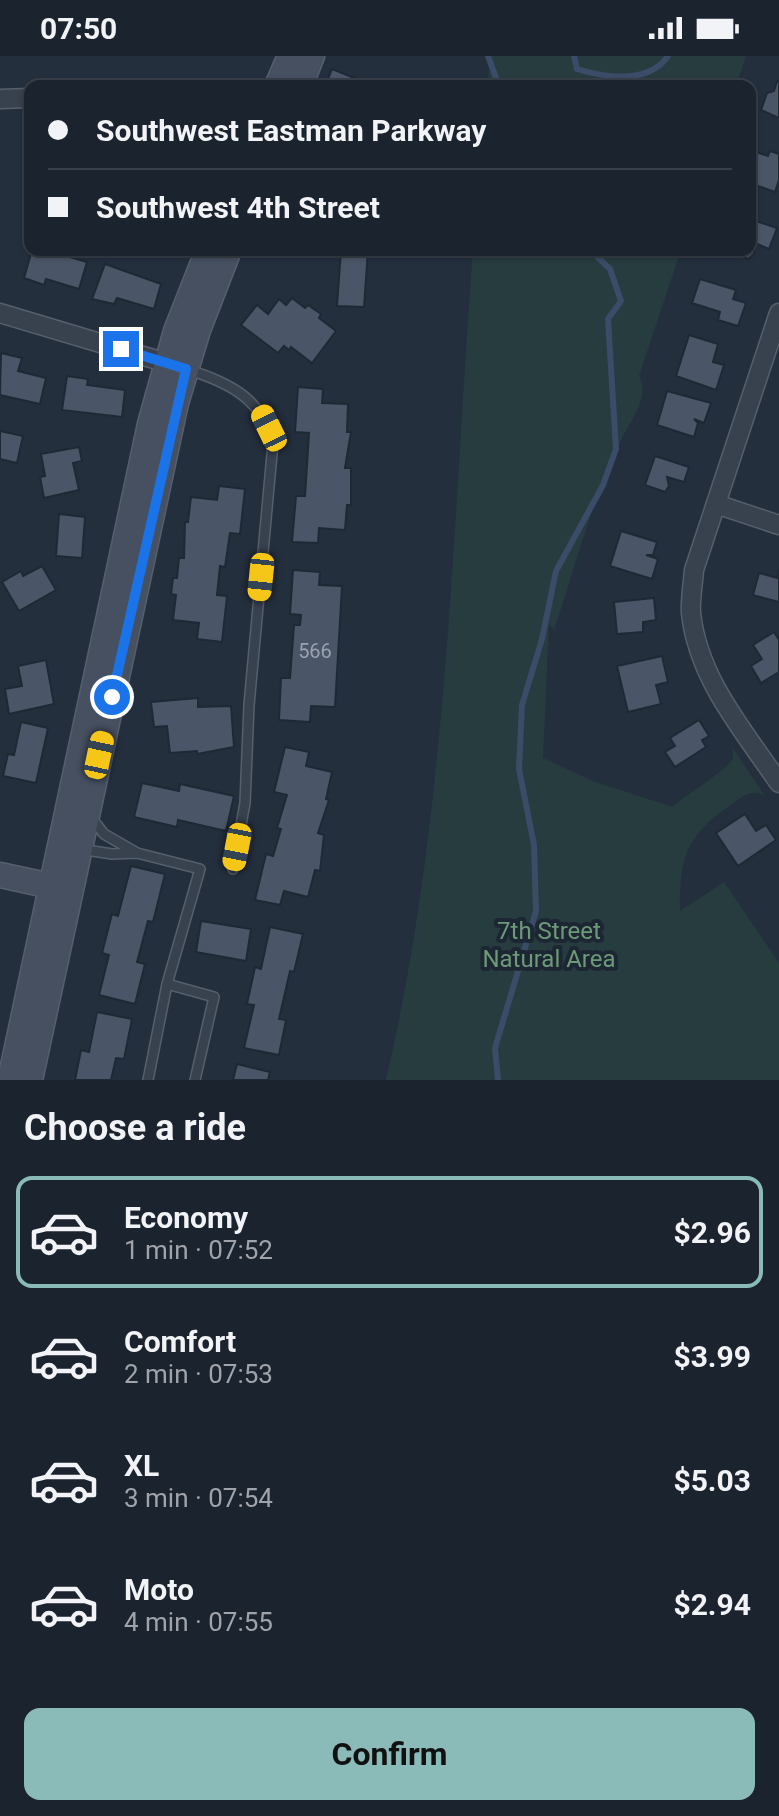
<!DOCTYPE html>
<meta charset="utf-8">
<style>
:root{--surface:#1b232e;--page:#242b36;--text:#f1f3f6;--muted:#a0a4aa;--line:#39404a;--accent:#8bbbb9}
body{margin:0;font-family:Roboto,sans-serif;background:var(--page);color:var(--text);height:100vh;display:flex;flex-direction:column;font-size:30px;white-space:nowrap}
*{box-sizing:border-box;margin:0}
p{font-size:26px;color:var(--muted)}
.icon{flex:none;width:44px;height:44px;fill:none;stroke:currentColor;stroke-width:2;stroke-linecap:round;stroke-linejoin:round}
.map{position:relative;height:1024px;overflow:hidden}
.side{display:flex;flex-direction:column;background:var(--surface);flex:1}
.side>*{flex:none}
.banner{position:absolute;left:24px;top:24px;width:732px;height:176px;border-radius:16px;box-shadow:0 2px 6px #0004,0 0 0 2px var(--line);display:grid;align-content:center;height:176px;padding:0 24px;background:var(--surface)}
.end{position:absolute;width:36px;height:36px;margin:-18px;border:10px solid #1a73e8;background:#fff;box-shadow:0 0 0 4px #fff}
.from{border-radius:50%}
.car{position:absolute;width:24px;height:48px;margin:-24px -12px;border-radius:10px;box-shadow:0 0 6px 2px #0007;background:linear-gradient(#f5c518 24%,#345 0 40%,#f5c518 0 76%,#345 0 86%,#f5c518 0)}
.banner b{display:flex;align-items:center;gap:28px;height:76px;font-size:30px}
.banner b+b{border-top:2px solid var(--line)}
.banner i{width:20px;height:20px;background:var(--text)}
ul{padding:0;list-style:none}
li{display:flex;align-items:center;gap:24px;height:112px;margin:0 16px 12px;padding:0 8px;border:4px solid transparent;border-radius:16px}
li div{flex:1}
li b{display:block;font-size:30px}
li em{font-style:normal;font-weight:700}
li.on{border-color:var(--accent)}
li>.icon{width:72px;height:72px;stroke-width:1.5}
h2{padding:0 24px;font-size:36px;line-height:96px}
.cta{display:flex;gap:16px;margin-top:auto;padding:16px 24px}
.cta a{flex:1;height:92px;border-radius:16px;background:var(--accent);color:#111;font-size:32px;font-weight:700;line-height:92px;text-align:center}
.status{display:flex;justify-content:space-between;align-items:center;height:56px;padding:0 40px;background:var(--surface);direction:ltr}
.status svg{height:22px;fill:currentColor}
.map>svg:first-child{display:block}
</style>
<div class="status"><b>07:50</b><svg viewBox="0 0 49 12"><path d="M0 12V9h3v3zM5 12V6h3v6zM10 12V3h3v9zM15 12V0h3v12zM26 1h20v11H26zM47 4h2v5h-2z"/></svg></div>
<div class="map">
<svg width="779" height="1024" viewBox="0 0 779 1024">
<rect width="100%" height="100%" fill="#242f3e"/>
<g fill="#263c3f">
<polygon points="491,0 746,0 736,30 487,30"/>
<path d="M473,194H681L639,320C648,337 637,356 628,371C594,434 577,506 554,574L549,568L543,702L595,726L673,751C686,738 726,715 732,704C734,699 733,697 732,691L765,740C752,732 744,740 732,748C687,778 679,802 680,855L724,826L779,907V1024H386C449,753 452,471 473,194Z"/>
</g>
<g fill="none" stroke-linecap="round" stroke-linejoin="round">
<g stroke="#3a4c67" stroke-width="6">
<polyline points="488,0 499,30"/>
<path d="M574,0L577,13C606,22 649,28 668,0"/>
<polyline points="498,1024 495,992 536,855 534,789 519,713 522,649 542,583 556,515 603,429 616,393 608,263 621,245 610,213 590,194"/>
</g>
</g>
<g fill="#4a5667" stroke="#1f2835" stroke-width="2">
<polygon points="332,13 367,27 366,30 325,30"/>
<polygon points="777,25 779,26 779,62 761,54 767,37 774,35"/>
<polygon points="750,94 768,100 770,95 779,98 779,124 775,136 750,127"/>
<polygon points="750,163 777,172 769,193 755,187 754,198 748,203 725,194 750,194"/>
<polygon points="32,194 53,196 87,206 79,233 46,223 44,229 24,222"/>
<polygon points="341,194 368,194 364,251 337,250"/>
<polygon points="105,208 161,228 154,253 117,242 114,248 92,243"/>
<polygon points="700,223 736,234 733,243 746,247 738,270 718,264 720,256 692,247"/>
<polygon points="292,242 305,252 308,249 321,258 319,262 336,275 312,307 291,291 289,294 284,290 278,297 241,269 257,249 268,258 279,243 286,249"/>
<polygon points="689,279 718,288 713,306 724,309 716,334 676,320"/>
<polygon points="1,297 22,302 18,315 46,322 40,348 0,339"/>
<polygon points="67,320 88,323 87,329 125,334 122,361 62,354"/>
<polygon points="298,331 323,333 322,347 348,348 347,376 351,376 345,412 351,412 351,449 347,449 345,474 319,472 318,487 292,486 296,440 305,440 309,377 295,376"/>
<polygon points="667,335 711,347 704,367 694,363 698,367 694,381 657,369"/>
<polygon points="0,375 23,380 17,407 0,403"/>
<polygon points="79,391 82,405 73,407 79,434 44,442 40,421 45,420 41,398"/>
<polygon points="655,400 689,411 684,426 667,421 669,430 665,436 645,429"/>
<polygon points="219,430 245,433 240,478 230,477 225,511 220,510 217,539 227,540 222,586 197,583 199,567 173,564 176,539 171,538 173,522 177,522 179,502 184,502 185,466 188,466 191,441 217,444"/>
<polygon points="59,458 85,461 82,502 56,500"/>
<polygon points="621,475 657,486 653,499 646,499 658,503 652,523 610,510"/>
<polygon points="42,510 56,534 19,555 2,526 21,515 23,520"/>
<polygon points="293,514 320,516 319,529 342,530 335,651 311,650 310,666 279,664 281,622 290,622 294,569 300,569 301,559 290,558"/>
<polygon points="779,514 779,546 753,539 759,517 777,522"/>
<polygon points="654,542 656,564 643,566 643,576 617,578 614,546"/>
<polygon points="774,576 779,584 779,616 761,627 751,610 762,603 753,589"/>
<polygon points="662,600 668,626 656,629 661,648 628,656 617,610"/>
<polygon points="46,604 54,648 9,658 5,633 22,630 18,610"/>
<polygon points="198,642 198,651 231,650 234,691 197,698 197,695 170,697 167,670 154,671 151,646"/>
<polygon points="699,664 709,680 702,684 706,691 675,711 665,696 675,690 670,682"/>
<polygon points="21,666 48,672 36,727 3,720 8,698 14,699"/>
<polygon points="285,691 309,696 306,710 332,716 326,743 329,744 318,777 324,779 320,815 315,814 308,841 284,835 280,849 255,844 266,798 273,800 281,773 277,772 287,739 274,736"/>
<polygon points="142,727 179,735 180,728 234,740 226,775 178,764 177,771 134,761"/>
<polygon points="745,758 756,775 766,769 776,784 738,810 716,777"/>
<polygon points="131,810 165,818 153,866 148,865 137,906 145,908 135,948 99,939 109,899 102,897 112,858 118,860"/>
<polygon points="201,865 251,873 246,905 196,896"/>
<polygon points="270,871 303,878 294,916 290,915 279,963 286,964 279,999 244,992 254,949 247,948 255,911 261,913"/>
<polygon points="97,956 132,963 124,1003 116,1002 111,1024 75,1024 81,994 89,996"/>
<polygon points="237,1008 270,1016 268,1024 233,1024"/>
</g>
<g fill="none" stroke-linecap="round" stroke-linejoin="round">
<g stroke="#565f6c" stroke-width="12">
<g id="lane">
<path d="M189,314C230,327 262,343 273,387L249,649L245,747L233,813"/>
<polyline points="90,760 104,778 137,797"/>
<polyline points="80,793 112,798 137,797 200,813 167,928 148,1024"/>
<polyline points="167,928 214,941 195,1024"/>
</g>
</g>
<g stroke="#565f6c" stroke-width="21">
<g id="street">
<polyline points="0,43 30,42"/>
<polyline points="0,257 177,310"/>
<path d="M779,257L694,514C693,528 690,544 691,557C698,623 744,675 779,727"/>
<polyline points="716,448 779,469"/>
</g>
</g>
<g stroke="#565f6c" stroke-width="27">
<g id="secondary">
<polyline points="277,30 290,0"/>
<polyline points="300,30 312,0"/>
<polyline points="0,819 51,830"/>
<polyline points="10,1024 150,368 176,275 208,194"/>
<polyline points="30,1024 176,347 198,274 229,194"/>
</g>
</g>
<use href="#lane" stroke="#38414e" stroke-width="9"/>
<use href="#street" stroke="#38414e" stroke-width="18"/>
<use href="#secondary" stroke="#465061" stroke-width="24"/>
</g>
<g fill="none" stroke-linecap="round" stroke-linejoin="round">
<polyline stroke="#1a73e8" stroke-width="10" points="112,641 186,313 121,293"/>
</g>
<g text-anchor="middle" stroke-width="8" stroke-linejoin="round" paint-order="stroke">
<g font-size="20" fill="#9aa2b0">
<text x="315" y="602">566</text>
</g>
<g font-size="24" fill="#6c9a77" stroke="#1d2633">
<text x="549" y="883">7th Street<tspan x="549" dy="28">Natural Area</tspan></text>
</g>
</g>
</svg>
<i class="end from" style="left:112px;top:641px"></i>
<i class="end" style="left:121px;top:293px"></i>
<i class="car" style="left:269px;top:372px;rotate:334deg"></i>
<i class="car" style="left:261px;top:521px;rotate:186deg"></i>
<i class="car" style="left:99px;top:699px;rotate:12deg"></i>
<i class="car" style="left:237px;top:791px;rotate:191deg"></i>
<div class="banner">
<b><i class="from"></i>Southwest Eastman Parkway</b>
<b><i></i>Southwest 4th Street</b>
</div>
</div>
<section class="side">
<h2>Choose a ride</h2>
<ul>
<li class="on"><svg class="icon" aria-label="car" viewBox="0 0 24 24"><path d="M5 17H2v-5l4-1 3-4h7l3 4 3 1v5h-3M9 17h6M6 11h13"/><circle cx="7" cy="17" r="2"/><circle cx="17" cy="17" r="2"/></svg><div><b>Economy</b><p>1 min · 07:52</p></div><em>$2.96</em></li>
<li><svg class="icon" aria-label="car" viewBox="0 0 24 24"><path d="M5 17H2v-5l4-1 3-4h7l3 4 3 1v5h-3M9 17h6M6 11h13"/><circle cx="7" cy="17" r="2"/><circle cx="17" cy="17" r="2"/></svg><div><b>Comfort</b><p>2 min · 07:53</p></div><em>$3.99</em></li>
<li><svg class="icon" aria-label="car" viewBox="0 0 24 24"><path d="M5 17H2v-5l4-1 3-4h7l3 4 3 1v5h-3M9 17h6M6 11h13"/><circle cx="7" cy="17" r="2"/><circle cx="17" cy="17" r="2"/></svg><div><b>XL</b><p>3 min · 07:54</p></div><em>$5.03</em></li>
<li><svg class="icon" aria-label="car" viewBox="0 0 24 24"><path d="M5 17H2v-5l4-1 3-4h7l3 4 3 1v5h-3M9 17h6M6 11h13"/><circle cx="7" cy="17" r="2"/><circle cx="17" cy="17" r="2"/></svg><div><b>Moto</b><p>4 min · 07:55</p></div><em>$2.94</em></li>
</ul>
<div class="cta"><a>Confirm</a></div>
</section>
